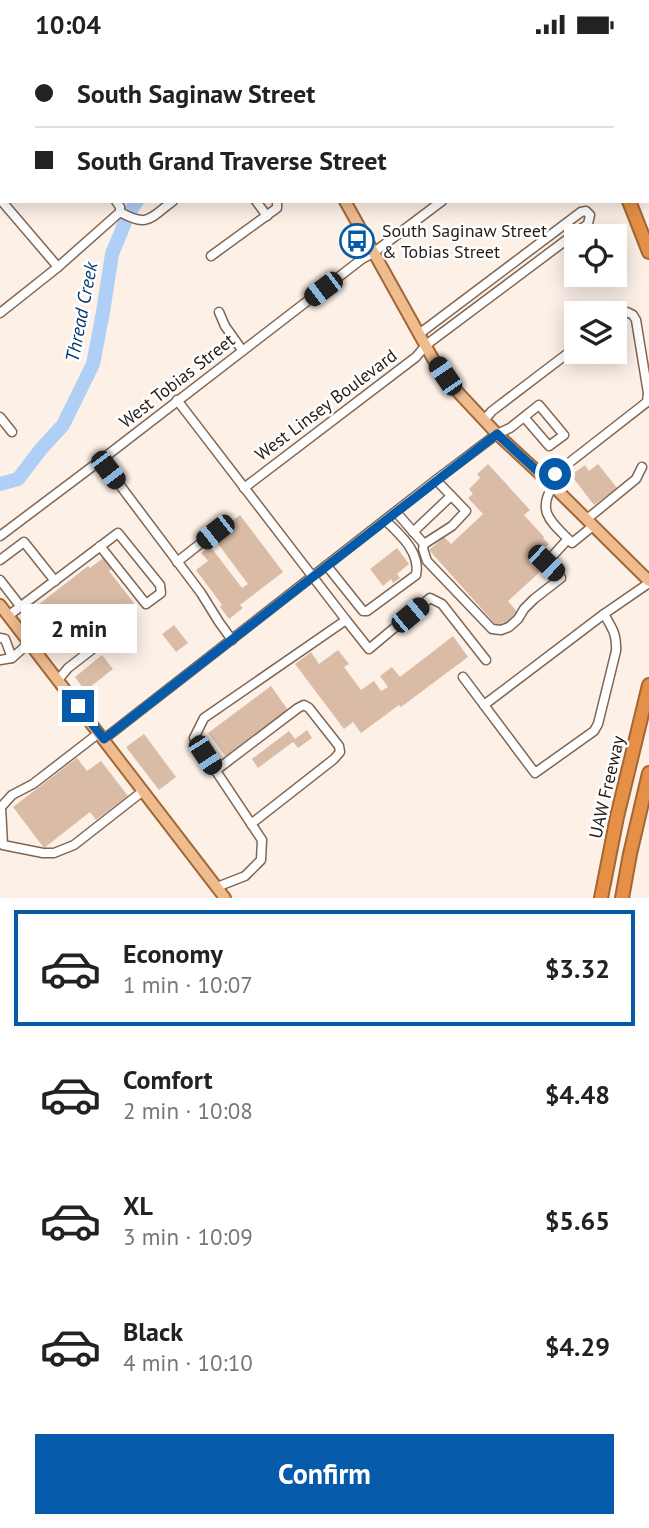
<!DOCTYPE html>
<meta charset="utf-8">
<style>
:root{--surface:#fff;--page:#f2f2f2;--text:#222;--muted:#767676;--line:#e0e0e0;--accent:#055ba9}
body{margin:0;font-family:"PT Sans",sans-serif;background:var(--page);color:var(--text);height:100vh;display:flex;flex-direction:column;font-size:26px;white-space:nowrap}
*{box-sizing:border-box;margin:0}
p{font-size:23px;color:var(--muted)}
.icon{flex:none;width:38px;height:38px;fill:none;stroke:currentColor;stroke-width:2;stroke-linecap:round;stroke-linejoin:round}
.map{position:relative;height:849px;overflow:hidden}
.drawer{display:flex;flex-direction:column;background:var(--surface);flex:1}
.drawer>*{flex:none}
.top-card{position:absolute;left:0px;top:0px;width:649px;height:154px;box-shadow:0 4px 18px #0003;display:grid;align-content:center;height:154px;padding:0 35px;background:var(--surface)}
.tools{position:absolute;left:564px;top:175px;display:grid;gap:14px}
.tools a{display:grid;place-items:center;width:63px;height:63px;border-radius:0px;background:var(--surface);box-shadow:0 4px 18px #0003;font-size:35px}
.end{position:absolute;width:32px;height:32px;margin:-16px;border:9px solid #055ba9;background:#fff;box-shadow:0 0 0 4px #fff}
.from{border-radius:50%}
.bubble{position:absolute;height:49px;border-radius:0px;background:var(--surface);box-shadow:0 4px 18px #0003;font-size:23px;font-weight:600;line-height:49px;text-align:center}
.car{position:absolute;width:21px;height:42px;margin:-21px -10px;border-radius:9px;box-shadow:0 0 5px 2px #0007;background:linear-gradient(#222 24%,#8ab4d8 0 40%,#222 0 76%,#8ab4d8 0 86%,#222 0)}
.top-card b{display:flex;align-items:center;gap:24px;height:66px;font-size:26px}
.top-card b+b{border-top:2px solid var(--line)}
.top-card i{width:18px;height:18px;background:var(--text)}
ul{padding:12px 0 0;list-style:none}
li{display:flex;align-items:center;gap:21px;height:116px;margin:0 14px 10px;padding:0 21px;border:4px solid transparent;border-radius:0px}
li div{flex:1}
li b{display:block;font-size:26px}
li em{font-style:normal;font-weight:600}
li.current{border-color:var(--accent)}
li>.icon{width:63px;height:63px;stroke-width:1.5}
.cta{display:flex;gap:14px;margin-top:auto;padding:14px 35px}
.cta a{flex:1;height:80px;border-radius:0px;background:var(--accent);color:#fff;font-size:28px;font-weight:600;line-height:80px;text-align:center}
.status{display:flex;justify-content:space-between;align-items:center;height:49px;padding:0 35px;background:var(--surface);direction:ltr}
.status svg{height:19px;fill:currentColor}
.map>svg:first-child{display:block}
</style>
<div class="status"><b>10:04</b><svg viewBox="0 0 49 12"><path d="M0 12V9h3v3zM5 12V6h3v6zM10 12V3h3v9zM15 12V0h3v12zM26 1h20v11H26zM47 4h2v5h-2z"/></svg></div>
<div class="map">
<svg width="649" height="849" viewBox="0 0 649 849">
<rect width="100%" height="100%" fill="#fcf0e7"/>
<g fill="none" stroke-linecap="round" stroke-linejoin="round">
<g stroke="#afcff6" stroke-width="14">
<polyline points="151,0 152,2"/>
<polyline points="0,435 18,430 41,400 63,376 93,315 103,263 112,205 128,166 137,152"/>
</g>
</g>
<g fill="#dabca6">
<polygon points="488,415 530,461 524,466 544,488 543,489 549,495 531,511 541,522 508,552 518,564 505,575 503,573 498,578 429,501 444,488 451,495 483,465 468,449 473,445 469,440 480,429 477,425"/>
<polygon points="598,415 617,439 594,456 571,426 585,416 589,422"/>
<polygon points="240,466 283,523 240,556 243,559 229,570 220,558 222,556 196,521 208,512 201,504 210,497 242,539 248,535 216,492 226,485 222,480"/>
<polygon points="397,499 409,515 397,525 400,529 393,534 391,530 383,537 370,520"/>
<polygon points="103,509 112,520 109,522 134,554 69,605 34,559 88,517 90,519"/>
<polygon points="174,576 188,594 176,603 162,585"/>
<polygon points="453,587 468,608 401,658 399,656 361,684 353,673 344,680 295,615 311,603 319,615 338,601 349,615 344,618 361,641 374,632 381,642 388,638 380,627 392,618 400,628"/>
<polygon points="102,606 113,620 85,642 75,628"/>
<polygon points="271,637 288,661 226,708 208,684"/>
<polygon points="307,681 312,689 298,699 293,693 258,719 252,710 289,682 295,690"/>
<polygon points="144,685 176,728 159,741 126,698"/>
<polygon points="77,709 87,722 101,712 128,747 96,771 90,763 44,799 13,758"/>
</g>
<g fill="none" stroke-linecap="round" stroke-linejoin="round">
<g stroke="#806652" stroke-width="11">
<g id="minor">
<polyline points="320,2 322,0"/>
<polyline points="483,2 487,2"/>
<polyline points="648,16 649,17"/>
<polyline points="0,17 2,19"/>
<polyline points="648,39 649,38"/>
<polyline points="648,64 649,68"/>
<polyline points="0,150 58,218"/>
<path d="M116,152L120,158V163C148,179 150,169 173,152"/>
<polyline points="256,152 267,167"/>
<polyline points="211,207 277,159 277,152"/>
<polyline points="219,263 225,277 242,301"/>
<polyline points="0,264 58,218 120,163"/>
<polyline points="177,351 346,571 204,669 194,689 262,791 261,811 245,827 217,838"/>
<polyline points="0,368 12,383"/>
<polyline points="484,371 492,362 576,298"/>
<polyline points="101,411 201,544 219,573 232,591"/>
<polyline points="547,431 647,353 648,344 636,271 633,266 627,263 614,269"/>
<path d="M553,437C535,464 554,475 572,494L593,477"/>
<polyline points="244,439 416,308 426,296 581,180 588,175 590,166 586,162 581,163 419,285"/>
<polyline points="396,463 424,495 423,500 427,512 492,580 501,581 509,578 518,570 524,560 534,550 561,529 546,514 568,490"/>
<polyline points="587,470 636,430 642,418"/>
<polyline points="413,483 451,447"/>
<polyline points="0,487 101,411 362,210 373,204 442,152"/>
<polyline points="424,495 452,477 466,462 436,431"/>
<polyline points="0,511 24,493 55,532"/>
<polyline points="177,513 215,483"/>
<path d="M327,517L363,562H367L416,526C421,504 400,485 386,472"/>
<polyline points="0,531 21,558"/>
<polyline points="8,567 118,484 160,536 161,544 146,555 100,497"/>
<polyline points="346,571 369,600 430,549 442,555 486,611"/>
<polyline points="0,589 5,590 12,609"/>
<polyline points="0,611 12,609 29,594"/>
<path d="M463,628L535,724L594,682L598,675L616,602C617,585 612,579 604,565"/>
<polyline points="58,631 68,619 112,585"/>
<polyline points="484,656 604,565 649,534"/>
<polyline points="99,684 33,735 12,746 1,758 3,796 43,804 54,804 74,796 143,742"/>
<polyline points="104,690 436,431 497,385 510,379 539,356 564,386 549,397 524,368"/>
<polyline points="215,722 298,659 304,656 309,659 339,697 340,703 334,710 251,775"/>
</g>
</g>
<g stroke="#a26734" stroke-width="14">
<g id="major">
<polyline points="260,0 261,2"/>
<polyline points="345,152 433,310 455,340 497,385 553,437 649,532"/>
<polyline points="0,556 225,849"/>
</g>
</g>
<g stroke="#a26734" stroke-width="16">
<g id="highway">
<polyline points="533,0 534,2"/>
<polyline points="561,0 562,2"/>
<polyline points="648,142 649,145"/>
<polyline points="629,152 649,203"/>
<polyline points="601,849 617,768 649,636"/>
<polyline points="622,849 630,805 649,724"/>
</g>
</g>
<use href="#minor" stroke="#fff" stroke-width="8"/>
<use href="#major" stroke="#efbc90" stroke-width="10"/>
<use href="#highway" stroke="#e59046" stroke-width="12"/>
</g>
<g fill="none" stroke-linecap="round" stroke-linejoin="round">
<polyline stroke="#055ba9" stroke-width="9" points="78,657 104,690 497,385 547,431 555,425"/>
</g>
<defs>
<g id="bus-ring" transform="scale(1.75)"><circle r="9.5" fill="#fff" stroke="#055ba9" stroke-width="1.5"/><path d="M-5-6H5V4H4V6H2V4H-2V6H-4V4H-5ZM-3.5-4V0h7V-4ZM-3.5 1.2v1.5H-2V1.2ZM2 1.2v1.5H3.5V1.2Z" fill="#055ba9"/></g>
</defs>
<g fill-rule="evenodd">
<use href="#bus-ring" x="357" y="192"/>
</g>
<g text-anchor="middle" stroke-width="5" stroke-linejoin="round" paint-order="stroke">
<g font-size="18" fill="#271c14" stroke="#fff" text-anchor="start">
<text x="382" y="188">South Saginaw Street<tspan x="382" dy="21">&amp; Tobias Street</tspan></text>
</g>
<g font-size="18" fill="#271c14" stroke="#fff">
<text transform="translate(177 332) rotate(-38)" y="6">West Tobias Street</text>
<text transform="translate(326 356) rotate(-37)" y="6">West Linsey Boulevard</text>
<text transform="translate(607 738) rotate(-77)" y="6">UAW Freeway</text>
</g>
<g font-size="19" font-style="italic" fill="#00386f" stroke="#fff">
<text transform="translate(81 263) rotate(-79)" y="7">Thread Creek</text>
</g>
</g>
</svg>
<div class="tools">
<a><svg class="icon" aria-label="locate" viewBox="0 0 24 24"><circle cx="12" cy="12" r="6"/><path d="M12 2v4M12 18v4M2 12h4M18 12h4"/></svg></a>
<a><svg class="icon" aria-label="layers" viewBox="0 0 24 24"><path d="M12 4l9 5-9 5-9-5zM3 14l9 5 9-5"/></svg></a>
</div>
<i class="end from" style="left:555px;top:425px"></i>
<i class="end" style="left:78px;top:657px"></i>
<div class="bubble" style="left:21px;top:555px;width:116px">2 min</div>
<i class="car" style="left:323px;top:240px;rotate:233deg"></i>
<i class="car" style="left:445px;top:327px;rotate:326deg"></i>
<i class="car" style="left:108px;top:421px;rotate:143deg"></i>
<i class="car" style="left:215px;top:483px;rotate:232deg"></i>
<i class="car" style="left:546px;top:514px;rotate:134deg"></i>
<i class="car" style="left:410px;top:566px;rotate:50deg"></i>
<i class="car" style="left:205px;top:706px;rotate:147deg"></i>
<div class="top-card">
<b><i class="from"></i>South Saginaw Street</b>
<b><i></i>South Grand Traverse Street</b>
</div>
</div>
<section class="drawer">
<ul>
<li class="current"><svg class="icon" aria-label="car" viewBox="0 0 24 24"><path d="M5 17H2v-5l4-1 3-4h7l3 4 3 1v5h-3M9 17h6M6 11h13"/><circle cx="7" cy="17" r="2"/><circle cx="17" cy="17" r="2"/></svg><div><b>Economy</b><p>1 min · 10:07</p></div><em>$3.32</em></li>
<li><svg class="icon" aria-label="car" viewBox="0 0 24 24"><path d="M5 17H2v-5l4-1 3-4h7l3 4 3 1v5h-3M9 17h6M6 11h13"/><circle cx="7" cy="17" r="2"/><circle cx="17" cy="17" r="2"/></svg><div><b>Comfort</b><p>2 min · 10:08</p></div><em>$4.48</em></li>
<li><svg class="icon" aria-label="car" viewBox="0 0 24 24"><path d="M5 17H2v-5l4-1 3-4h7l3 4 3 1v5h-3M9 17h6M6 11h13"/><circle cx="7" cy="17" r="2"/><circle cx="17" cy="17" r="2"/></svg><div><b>XL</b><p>3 min · 10:09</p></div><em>$5.65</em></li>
<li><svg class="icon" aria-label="car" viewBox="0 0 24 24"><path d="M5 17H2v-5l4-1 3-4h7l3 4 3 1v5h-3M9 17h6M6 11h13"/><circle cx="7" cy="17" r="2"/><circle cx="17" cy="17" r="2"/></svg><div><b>Black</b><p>4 min · 10:10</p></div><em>$4.29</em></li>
</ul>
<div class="cta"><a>Confirm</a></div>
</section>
